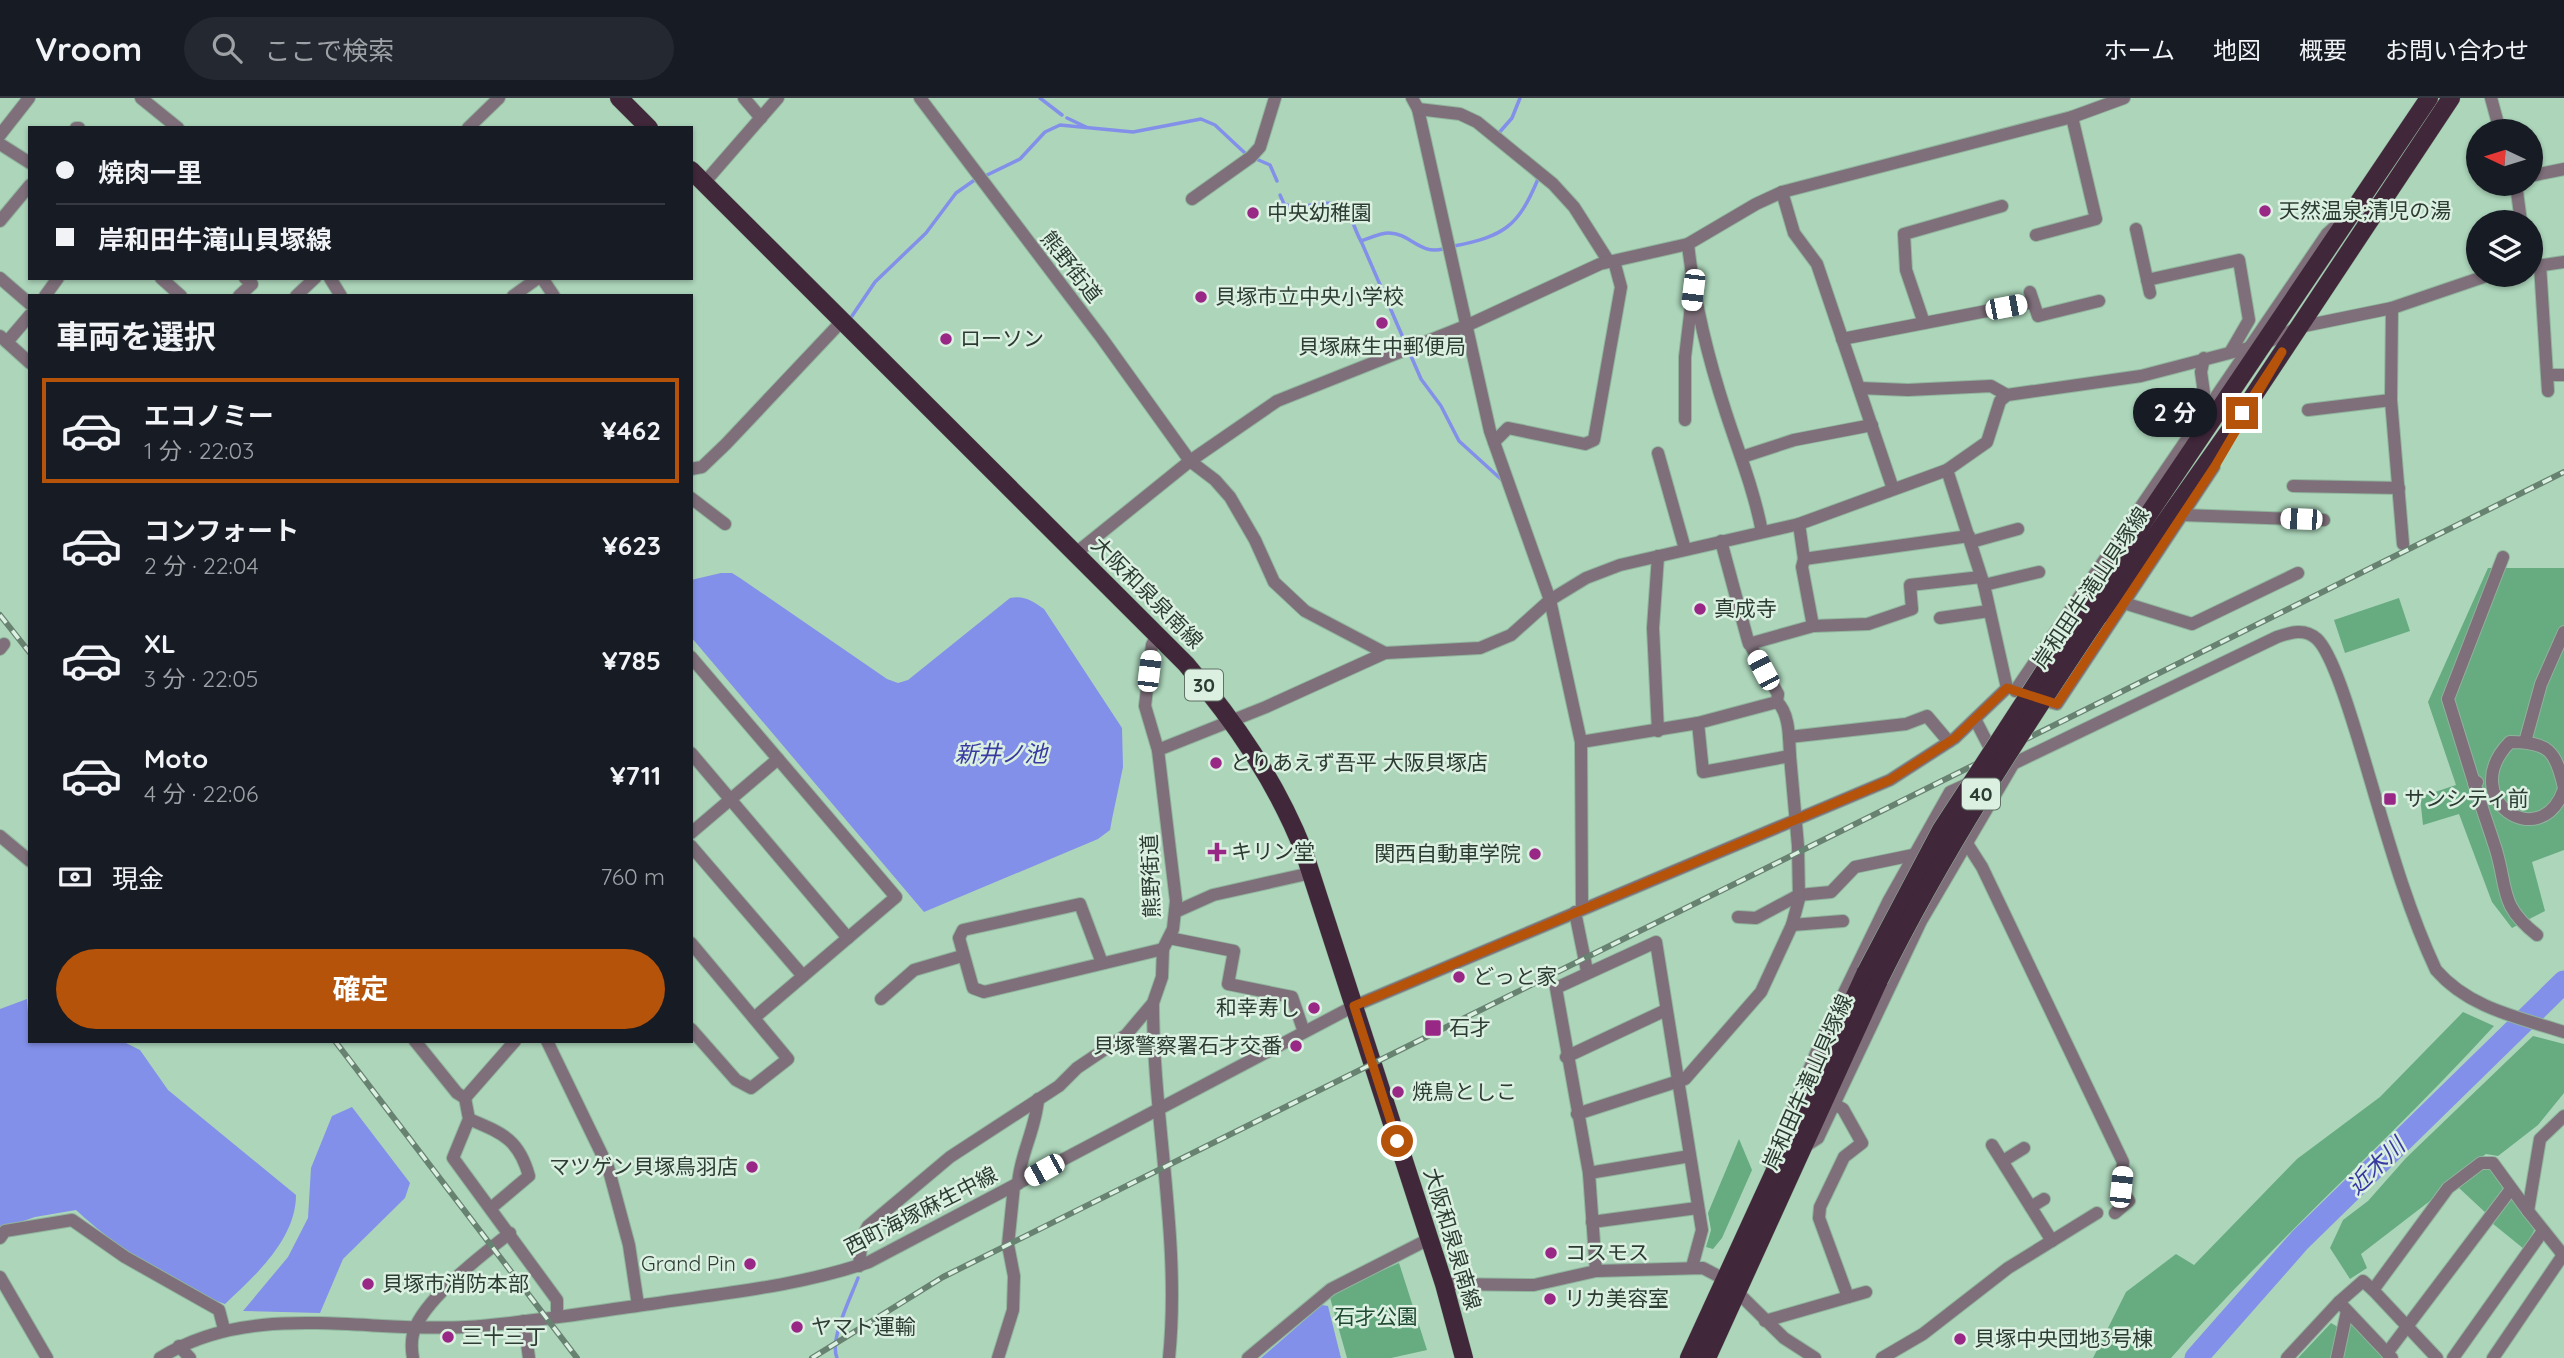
<!DOCTYPE html>
<html lang="ja">
<meta charset="utf-8">
<style>
:root{--surface:#171b24;--page:#242831;--text:#f1f3f6;--muted:#9ea1a6;--line:#363941;--accent:#b45309}
body{margin:0;font-family:Quicksand,"Noto Sans JP",sans-serif;background:var(--page);color:var(--text);height:100vh;display:flex;flex-direction:column;font-size:26px;white-space:nowrap}
*{box-sizing:border-box;margin:0}
p{font-size:23px;color:var(--muted)}
.icon{flex:none;width:38px;height:38px;fill:none;stroke:currentColor;stroke-width:2;stroke-linecap:round;stroke-linejoin:round}
.map{position:relative;flex:1;overflow:hidden}
.details{position:absolute;left:28px;top:196px;width:665px;height:749px;display:flex;flex-direction:column;background:var(--surface);border-radius:0px;box-shadow:0 2px 5px #0004}
.details>*{flex:none}
.guide{position:absolute;left:28px;top:28px;width:665px;height:154px;border-radius:0px;box-shadow:0 2px 5px #0004;display:grid;align-content:center;height:154px;padding:0 28px;background:var(--surface)}
.needle{width:46px;rotate:274deg}
.tools{position:absolute;left:2466px;top:21px;display:grid;gap:14px}
.tools a{display:grid;place-items:center;width:77px;height:77px;border-radius:50%;background:var(--surface);box-shadow:0 2px 5px #0004;font-size:35px}
.end{position:absolute;width:32px;height:32px;margin:-16px;border:9px solid #b45309;background:#fff;box-shadow:0 0 0 4px #fff}
.from{border-radius:50%}
.bubble{position:absolute;height:49px;border-radius:24px;background:var(--surface);box-shadow:0 2px 5px #0004;font-size:23px;font-weight:700;line-height:49px;text-align:center}
.car{position:absolute;width:21px;height:42px;margin:-21px -10px;border-radius:9px;box-shadow:0 0 5px 2px #0007;background:linear-gradient(#fff 24%,#345 0 40%,#fff 0 76%,#345 0 86%,#fff 0)}
.guide b{display:flex;align-items:center;gap:24px;height:66px;font-size:26px}
.guide b+b{border-top:2px solid var(--line)}
.guide i{width:18px;height:18px;background:var(--text)}
ul{padding:0;list-style:none}
li{display:flex;align-items:center;gap:21px;height:105px;margin:0 14px 10px;padding:0 14px;border:4px solid transparent;border-radius:0px}
li div{flex:1}
li b{display:block;font-size:26px}
li em{font-style:normal;font-weight:700}
li.current{border-color:var(--accent)}
li>.icon{width:63px;height:63px;stroke-width:1.5}
h2{padding:0 28px;font-size:32px;line-height:84px}
.pay{display:flex;align-items:center;gap:18px;height:77px;padding:0 28px;font-size:26px}
.pay p{margin-inline-start:auto}
.button{display:flex;gap:14px;margin-top:auto;padding:14px 28px}
.button a{flex:1;height:80px;border-radius:42px;background:var(--accent);color:#fff;font-size:28px;font-weight:700;line-height:80px;text-align:center}
header{display:flex;align-items:center;gap:42px;box-sizing:border-box;height:98px;padding:0 35px;background:var(--surface);border-bottom:2px solid var(--line)}
header strong{font-size:33px}
nav{display:flex;gap:38px;margin-inline-start:auto;font-size:24px}
.search{width:490px;height:63px;background:var(--page);display:flex;align-items:center;gap:18px;box-sizing:border-box;padding:0 24px;border-radius:38px;color:var(--muted);font-size:26px}
.map>svg:first-child{display:block}
</style>
<header>
<strong>Vroom</strong>
<div class="search"><svg class="icon" aria-label="search" viewBox="0 0 24 24"><circle cx="10" cy="10" r="6"/><path d="M15 15l6 6"/></svg>ここで検索</div>
<nav><a>ホーム</a><a>地図</a><a>概要</a><a>お問い合わせ</a></nav>
</header>
<div class="map">
<svg width="2564" height="1260" viewBox="0 0 2564 1260">
<rect width="100%" height="100%" fill="#acd5ba"/>
<g fill="#67ab81">
<polygon points="2488,470 2564,470 2564,752 2532,764 2545,813 2512,830 2492,804 2459,716 2423,727 2420,699 2456,687 2428,604"/>
<polygon points="2399,500 2410,533 2345,555 2334,522"/>
<path d="M2463,914L2494,928C2390,1042 2273,1144 2171,1260H2093L2126,1194L2176,1156L2194,1167L2297,1061L2380,999Z"/>
<polygon points="2533,938 2564,946 2564,995 2538,1027 2498,1058 2486,1056 2447,1083 2439,1096 2361,1156 2367,1170 2350,1181 2330,1150 2343,1122 2368,1103 2406,1060"/>
<polygon points="1739,1041 1752,1072 1722,1140 1713,1151 1706,1149 1711,1132 1708,1115"/>
<polygon points="2484,1069 2489,1070 2503,1090 2487,1116 2458,1089"/>
<polygon points="2511,1097 2535,1131 2524,1151 2492,1125"/>
<polygon points="1399,1165 1427,1252 1391,1260 1347,1260 1329,1196"/>
<polygon points="2331,1225 2338,1229 2331,1260 2298,1260"/>
<polygon points="2350,1226 2355,1226 2386,1260 2343,1260"/>
</g>
<g fill="#8390e9">
<path d="M721,475H732L740,480L887,581L898,585L908,582L1010,500C1024,497 1033,503 1044,511L1122,630L1123,669L1112,721L1110,732L1098,741L924,814L691,539V482Z"/>
<path d="M27,901L30,943H122L140,952L168,992L296,1097C296,1141 255,1178 225,1206C169,1187 119,1151 76,1112L35,1119L0,1131V911Z"/>
<polygon points="352,1009 410,1085 405,1100 343,1161 320,1215 243,1213 288,1159 308,1120 311,1070 332,1018"/>
<polygon points="1322,1207 1328,1208 1341,1260 1261,1260"/>
</g>
<g fill="none" stroke-linecap="round" stroke-linejoin="round">
<g stroke="#8390e9" stroke-width="3.5">
<polyline points="1040,0 1062,17"/>
<polyline points="1067,20 1086,29"/>
<polyline points="1498,36 1512,20 1520,0"/>
<polyline points="1254,60 1270,67 1277,83"/>
<polyline points="985,78 1020,61 1045,34 1060,27 1133,34 1201,21 1215,27 1247,57"/>
<path d="M1280,97L1284,106C1305,116 1331,92 1349,117C1354,125 1356,135 1361,143C1370,140 1380,135 1389,135C1410,135 1419,157 1443,151"/>
<polyline points="1361,143 1421,281 1441,308 1459,343 1503,383"/>
<path d="M1454,148C1504,138 1518,129 1538,81L1535,78"/>
<polyline points="852,218 875,184 926,135 956,95 976,81"/>
<path d="M837,1260C829,1242 851,1199 858,1180"/>
</g>
<polyline stroke="#8390e9" stroke-width="23" points="2196,1260 2300,1142 2564,884"/>
<g stroke="#90b39c" stroke-width="14">
<g id="minor">
<polyline points="141,0 178,30"/>
<polyline points="744,0 761,20"/>
<polyline points="920,0 1101,239 1190,363 1215,382 1230,399 1255,442 1274,484 1305,513 1385,555"/>
<polyline points="1412,0 1418,11 1490,333 1550,502 1581,644 1582,811"/>
<polyline points="2491,0 2500,33"/>
<polyline points="1418,11 1460,16 1477,24 1553,86 1574,109 1609,164"/>
<polyline points="76,30 79,30"/>
<polyline points="468,30 499,0"/>
<polyline points="0,37 29,0"/>
<polyline points="0,46 30,65"/>
<polyline points="2530,78 2564,71"/>
<polyline points="704,85 778,0"/>
<polyline points="2516,86 2521,124"/>
<polyline points="1782,94 1794,135 1817,166 1893,391"/>
<polyline points="1192,101 1251,59 1260,49 1275,0"/>
<polyline points="0,123 30,87"/>
<polyline points="2136,131 2150,195"/>
<polyline points="2036,137 2096,121 2072,19"/>
<path d="M1688,146C1694,203 1708,260 1726,315C1739,355 1754,392 1762,434"/>
<polyline points="2540,167 2548,293"/>
<polyline points="2530,169 2564,164"/>
<polyline points="0,180 30,206"/>
<polyline points="161,180 181,198"/>
<polyline points="330,180 341,198"/>
<polyline points="542,180 554,198"/>
<polyline points="2147,182 2239,162 2249,222 2231,253"/>
<polyline points="2030,194 2038,218 2099,203"/>
<polyline points="45,198 58,180"/>
<polyline points="239,198 252,186 245,180"/>
<polyline points="296,198 315,180"/>
<polyline points="513,198 538,180"/>
<polyline points="2392,210 2391,302 2403,446"/>
<polyline points="1924,225 1906,172 1904,136 2002,108"/>
<polyline points="0,238 30,265"/>
<polyline points="1842,241 2033,204"/>
<polyline points="7,244 30,217"/>
<polyline points="2548,277 2564,277"/>
<polyline points="1859,290 1908,292 1991,288 2007,297"/>
<polyline points="2308,312 2391,302"/>
<polyline points="2197,315 2205,302 2201,274 2204,260"/>
<polyline points="1685,322 1685,259 1692,200"/>
<polyline points="1494,344 1508,330 1585,346 1594,342 1621,189 1614,163"/>
<polyline points="1658,355 1685,451"/>
<polyline points="1742,359 1794,342 1872,327"/>
<polyline points="691,371 702,369 726,346 842,223"/>
<polyline points="1947,372 1984,487 2007,590"/>
<polyline points="2293,388 2399,390"/>
<polyline points="691,400 725,426"/>
<polyline points="2182,417 2324,422"/>
<polyline points="1799,426 1804,461 1969,438"/>
<polyline points="1971,444 2018,431"/>
<polyline points="1076,455 1190,363 1277,303 1468,227 1600,166 1688,146 1756,106 1782,94 2072,19 2124,0"/>
<polyline points="1658,458 1653,530 1658,633"/>
<polyline points="1984,487 2039,474"/>
<polyline points="2124,505 2192,526 2298,475"/>
<polyline points="1940,520 1989,513"/>
<polyline points="1813,528 1868,526 1912,511 1910,487 1981,479"/>
<polyline points="1749,546 1813,528 1802,469 1804,461"/>
<polyline points="0,551 4,546"/>
<polyline points="691,559 896,799 754,920"/>
<polyline points="2015,593 2327,136 2339,125"/>
<polyline points="2035,600 2057,606 2214,369"/>
<path d="M1777,604C1790,615 1789,642 1790,658"/>
<polyline points="1975,621 1994,658"/>
<polyline points="1789,639 1906,626 1927,618 1949,644"/>
<polyline points="1581,644 1698,625 1777,604 1778,596 1748,543 1721,443"/>
<polyline points="2525,644 2541,586 2564,534"/>
<polyline points="1158,652 1266,609 1385,555 1480,550 1511,537 1550,502 1586,480 1620,467 1799,426 1947,372 1987,344 2000,303 2007,297 2141,278 2264,246 2299,229 2392,210 2489,177"/>
<polyline points="691,655 848,840"/>
<path d="M1998,673L2277,539C2291,534 2305,530 2317,541C2333,556 2352,621 2359,644C2382,719 2403,802 2436,872C2469,910 2517,919 2564,934"/>
<path d="M2477,684L2474,685C2481,708 2489,730 2496,752C2508,792 2499,807 2537,837"/>
<path d="M2564,690C2556,653 2549,644 2510,644C2455,700 2541,758 2564,691"/>
<polyline points="2476,691 2448,601 2503,459"/>
<polyline points="691,735 778,661"/>
<polyline points="0,738 30,763"/>
<polyline points="1966,744 1982,769 2123,1064 2121,1089 2129,1103 2115,1115"/>
<polyline points="691,748 803,878"/>
<polyline points="1175,814 1213,797 1311,775"/>
<polyline points="1575,814 1587,873"/>
<polyline points="1738,819 1756,820 1799,797 1831,794 1855,769 1913,757"/>
<polyline points="1792,827 1843,823"/>
<polyline points="1169,840 1234,853 1228,886 1292,899 1304,934"/>
<polyline points="691,845 788,961 751,990 736,982 691,931"/>
<polyline points="1102,865 1080,806 963,832 959,840 973,890 984,894 1163,851"/>
<polyline points="881,901 914,872 962,858"/>
<path d="M1153,905C1153,1023 1181,1142 1169,1260"/>
<polyline points="415,943 457,995 465,1000 515,943"/>
<polyline points="547,943 608,1069 629,1147 638,1207"/>
<polyline points="1566,959 1666,912"/>
<polyline points="465,1000 469,1021 453,1060 557,1202 557,1218"/>
<polyline points="1834,1006 1843,1011 1862,1045 1844,1059 1820,1109 1819,1120 1848,1199"/>
<polyline points="1577,1016 1685,981 1761,894 1792,827 1799,801 1798,748 1790,658 1703,674 1698,625"/>
<path d="M469,1021C502,1035 519,1041 529,1078L491,1110"/>
<polyline points="1992,1047 2052,1143"/>
<polyline points="1804,1049 1818,1040 1921,823 2012,668"/>
<polyline points="2003,1063 2024,1050"/>
<polyline points="1770,1065 1825,934 1888,804 1950,694 1972,684"/>
<polyline points="1589,1075 1690,1058"/>
<path d="M1018,1086C1020,1056 1036,1031 1038,1001"/>
<polyline points="2031,1109 2044,1101"/>
<polyline points="2528,1113 2564,1158"/>
<polyline points="1592,1124 1697,1110"/>
<polyline points="0,1140 5,1133 72,1122 125,1159 219,1212 224,1231"/>
<polyline points="859,1168 862,1139 868,1128 950,1059 1059,988 1077,970 1126,937 1153,905 1162,879 1163,851 1173,831 1176,803 1158,652 1145,608 1152,547 1157,537"/>
<polyline points="1596,1173 1589,1075 1556,890 1656,844 1702,1132 1692,1169"/>
<polyline points="0,1179 47,1260"/>
<polyline points="1444,1186 1534,1187 1596,1173 1703,1170 1724,1181 1784,1240 1815,1260"/>
<polyline points="2339,1204 2392,1260"/>
<polyline points="524,1223 529,1260"/>
<polyline points="1765,1223 1866,1194"/>
<polyline points="179,1248 190,1260"/>
<polyline points="2387,1255 2511,1091"/>
<path d="M160,1260C251,1202 365,1235 466,1229C528,1225 590,1214 651,1206C725,1195 799,1188 869,1164L1354,908L1890,682L1955,640L2007,590"/>
<path d="M413,1260C411,1249 411,1238 416,1228C430,1197 483,1156 510,1135"/>
<polyline points="998,1260 1013,1212 1014,1178 1008,1147 1014,1088"/>
<polyline points="1248,1260 1331,1191 1429,1141"/>
<polyline points="1882,1260 1923,1236 2008,1170 2097,1115"/>
<polyline points="2287,1260 2339,1204 2363,1183 2373,1192"/>
<polyline points="2337,1260 2347,1213"/>
<polyline points="2437,1260 2373,1192 2448,1090 2481,1065 2493,1065 2528,1113 2540,1041 2564,1018"/>
<polyline points="2453,1260 2543,1133"/>
<polyline points="2493,1260 2563,1157"/>
</g>
</g>
<g stroke="#90b39c" stroke-width="19">
<g id="major">
<polyline points="619,0 649,30"/>
<path d="M691,72L1186,566C1235,624 1276,683 1304,754L1444,1186L1464,1260"/>
<polyline points="2084,512 2429,0"/>
<polyline points="2098,519 2242,315 2451,0"/>
<polyline points="1689,1260 1866,874"/>
<polyline points="1707,1260 1879,882"/>
</g>
</g>
<use href="#minor" stroke="#7e6f7a" stroke-width="12"/>
<use href="#major" stroke="#40273a" stroke-width="18"/>
<g stroke="#678271" stroke-width="6">
<g id="rail">
<polyline points="0,517 30,555"/>
<polyline points="335,943 577,1260"/>
<polyline points="812,1260 943,1179 2564,374"/>
</g>
</g>
<use href="#rail" stroke="#dcf0e2" stroke-width="3.5" stroke-dasharray="10" stroke-linecap="butt"/>
<g stroke="#90b39c" stroke-width="19" stroke-linecap="butt">
<g id="major-bridge">
<polyline points="1866,874 1941,732 2084,512"/>
<path d="M1879,882C1942,754 2019,637 2098,519"/>
</g>
</g>
<use href="#major-bridge" stroke="#40273a" stroke-width="18"/>
</g>
<g fill="none" stroke-linecap="round" stroke-linejoin="round">
<polyline stroke="#b45309" stroke-width="9" points="1397,1043 1354,908 1890,682 1955,640 2007,590 2057,606 2215,368 2282,254 2242,315"/>
</g>
<g fill="#992785" stroke="#dcf0e2" stroke-width="2.5">
<circle cx="2265" cy="113" r="7"/>
<circle cx="1253" cy="115" r="7"/>
<circle cx="1201" cy="199" r="7"/>
<circle cx="1382" cy="225" r="7"/>
<circle cx="946" cy="241" r="7"/>
<circle cx="1700" cy="511" r="7"/>
<circle cx="1216" cy="665" r="7"/>
<rect x="2383" y="694" width="14" height="14" rx="3.5"/>
<path d="M1213.5 743.5h7v7h7v7h-7v7h-7v-7h-7v-7h7z"/>
<circle cx="1535" cy="756" r="7"/>
<circle cx="1459" cy="879" r="7"/>
<circle cx="1314" cy="910" r="7"/>
<rect x="1424" y="921" width="18" height="18" rx="3.5"/>
<circle cx="1296" cy="948" r="7"/>
<circle cx="1398" cy="994" r="7"/>
<circle cx="752" cy="1069" r="7"/>
<circle cx="1551" cy="1155" r="7"/>
<circle cx="750" cy="1166" r="7"/>
<circle cx="368" cy="1186" r="7"/>
<circle cx="1550" cy="1201" r="7"/>
<circle cx="797" cy="1229" r="7"/>
<circle cx="448" cy="1239" r="7"/>
<circle cx="1960" cy="1241" r="7"/>
</g>
<g text-anchor="middle" stroke-width="5" stroke-linejoin="round" paint-order="stroke">
<g fill="#dcf0e2" stroke="#617267" stroke-width="2">
<rect x="1185" y="571.5" width="38" height="31" rx="5"/>
<rect x="1962" y="680.5" width="38" height="31" rx="5"/>
</g>
<g font-size="19" font-weight="bold" fill="#2c3c32">
<text x="1204" y="594">30</text>
<text x="1981" y="703">40</text>
</g>
<g font-size="21" fill="#2c3c32" stroke="#dcf0e2" text-anchor="start">
<text x="2279" y="120">天然温泉;清児の湯</text>
<text x="1267" y="122">中央幼稚園</text>
<text x="1215" y="206">貝塚市立中央小学校</text>
<text x="960" y="248">ローソン</text>
<text x="1382" y="256" text-anchor="middle">貝塚麻生中郵便局</text>
<text x="1714" y="518">真成寺</text>
<text x="1230" y="672">とりあえず吾平 大阪貝塚店</text>
<text x="2404" y="708">サンシティ前</text>
<text x="1231" y="761">キリン堂</text>
<text x="1521" y="763" text-anchor="end">関西自動車学院</text>
<text x="1473" y="886">どっと家</text>
<text x="1300" y="917" text-anchor="end">和幸寿し</text>
<text x="1449" y="937">石才</text>
<text x="1282" y="955" text-anchor="end">貝塚警察署石才交番</text>
<text x="1412" y="1001">焼鳥としこ</text>
<text x="738" y="1076" text-anchor="end">マツゲン貝塚鳥羽店</text>
<text x="1565" y="1162">コスモス</text>
<text x="736" y="1173" text-anchor="end">Grand Pin</text>
<text x="382" y="1193">貝塚市消防本部</text>
<text x="1564" y="1208">リカ美容室</text>
<text x="811" y="1236">ヤマト運輸</text>
<text x="462" y="1246">三十三丁</text>
<text x="1974" y="1248">貝塚中央団地3号棟</text>
</g>
<g font-size="21" fill="#2c3c32" stroke="#dcf0e2">
<text transform="translate(1071 169) rotate(52)" y="7">熊野街道</text>
<text transform="translate(2091 490) rotate(-56)" y="7">岸和田牛滝山貝塚線</text>
<text transform="translate(1147 495) rotate(45)" y="7">大阪和泉泉南線</text>
<text transform="translate(1151 778) rotate(-92)" y="7">熊野街道</text>
<text transform="translate(1808 984) rotate(-66)" y="7">岸和田牛滝山貝塚線</text>
<text transform="translate(921 1113) rotate(-27)" y="7">西町海塚麻生中線</text>
<text transform="translate(1452 1141) rotate(73)" y="7">大阪和泉泉南線</text>
</g>
<g font-size="21" fill="#1e4931" stroke="#dcf0e2">
<text x="1376" y="1226">石才公園</text>
</g>
<g font-size="23" font-style="italic" fill="#383aa1" stroke="#dcf0e2">
<text x="1001" y="664">新井ノ池</text>
<text transform="translate(2376 1068) rotate(-44)" y="8">近木川</text>
</g>
</g>
</svg>
<div class="tools">
<a><svg class="needle" viewBox="-14 -14 28 28"><path d="M0-13l5 13h-10z" fill="#e53935"/><path d="M0 13l5-13h-10z" fill="#9ea1a6"/></svg></a>
<a><svg class="icon" aria-label="layers" viewBox="0 0 24 24"><path d="M12 4l9 5-9 5-9-5zM3 14l9 5 9-5"/></svg></a>
</div>
<i class="end from" style="left:1397px;top:1043px"></i>
<i class="end" style="left:2242px;top:315px"></i>
<div class="bubble" style="left:2133px;top:290px;width:84px">2 分</div>
<i class="car" style="left:1693px;top:192px;rotate:187deg"></i>
<i class="car" style="left:2006px;top:209px;rotate:79deg"></i>
<i class="car" style="left:2301px;top:421px;rotate:272deg"></i>
<i class="car" style="left:1763px;top:572px;rotate:332deg"></i>
<i class="car" style="left:1149px;top:573px;rotate:7deg"></i>
<i class="car" style="left:1044px;top:1072px;rotate:241deg"></i>
<i class="car" style="left:2121px;top:1089px;rotate:6deg"></i>
<div class="guide">
<b><i class="from"></i>焼肉一里</b>
<b><i></i>岸和田牛滝山貝塚線</b>
</div>
<section class="details">
<h2>車両を選択</h2>
<ul>
<li class="current"><svg class="icon" aria-label="car" viewBox="0 0 24 24"><path d="M5 17H2v-5l4-1 3-4h7l3 4 3 1v5h-3M9 17h6M6 11h13"/><circle cx="7" cy="17" r="2"/><circle cx="17" cy="17" r="2"/></svg><div><b>エコノミー</b><p>1 分 · 22:03</p></div><em>¥462</em></li>
<li><svg class="icon" aria-label="car" viewBox="0 0 24 24"><path d="M5 17H2v-5l4-1 3-4h7l3 4 3 1v5h-3M9 17h6M6 11h13"/><circle cx="7" cy="17" r="2"/><circle cx="17" cy="17" r="2"/></svg><div><b>コンフォート</b><p>2 分 · 22:04</p></div><em>¥623</em></li>
<li><svg class="icon" aria-label="car" viewBox="0 0 24 24"><path d="M5 17H2v-5l4-1 3-4h7l3 4 3 1v5h-3M9 17h6M6 11h13"/><circle cx="7" cy="17" r="2"/><circle cx="17" cy="17" r="2"/></svg><div><b>XL</b><p>3 分 · 22:05</p></div><em>¥785</em></li>
<li><svg class="icon" aria-label="car" viewBox="0 0 24 24"><path d="M5 17H2v-5l4-1 3-4h7l3 4 3 1v5h-3M9 17h6M6 11h13"/><circle cx="7" cy="17" r="2"/><circle cx="17" cy="17" r="2"/></svg><div><b>Moto</b><p>4 分 · 22:06</p></div><em>¥711</em></li>
</ul>
<div class="pay"><svg class="icon" aria-label="cash" viewBox="0 0 24 24"><path d="M3 7h18v10H3z"/><circle cx="12" cy="12" r="2"/></svg>現金<p>760 m</p></div>
<div class="button"><a>確定</a></div>
</section>
</div>
